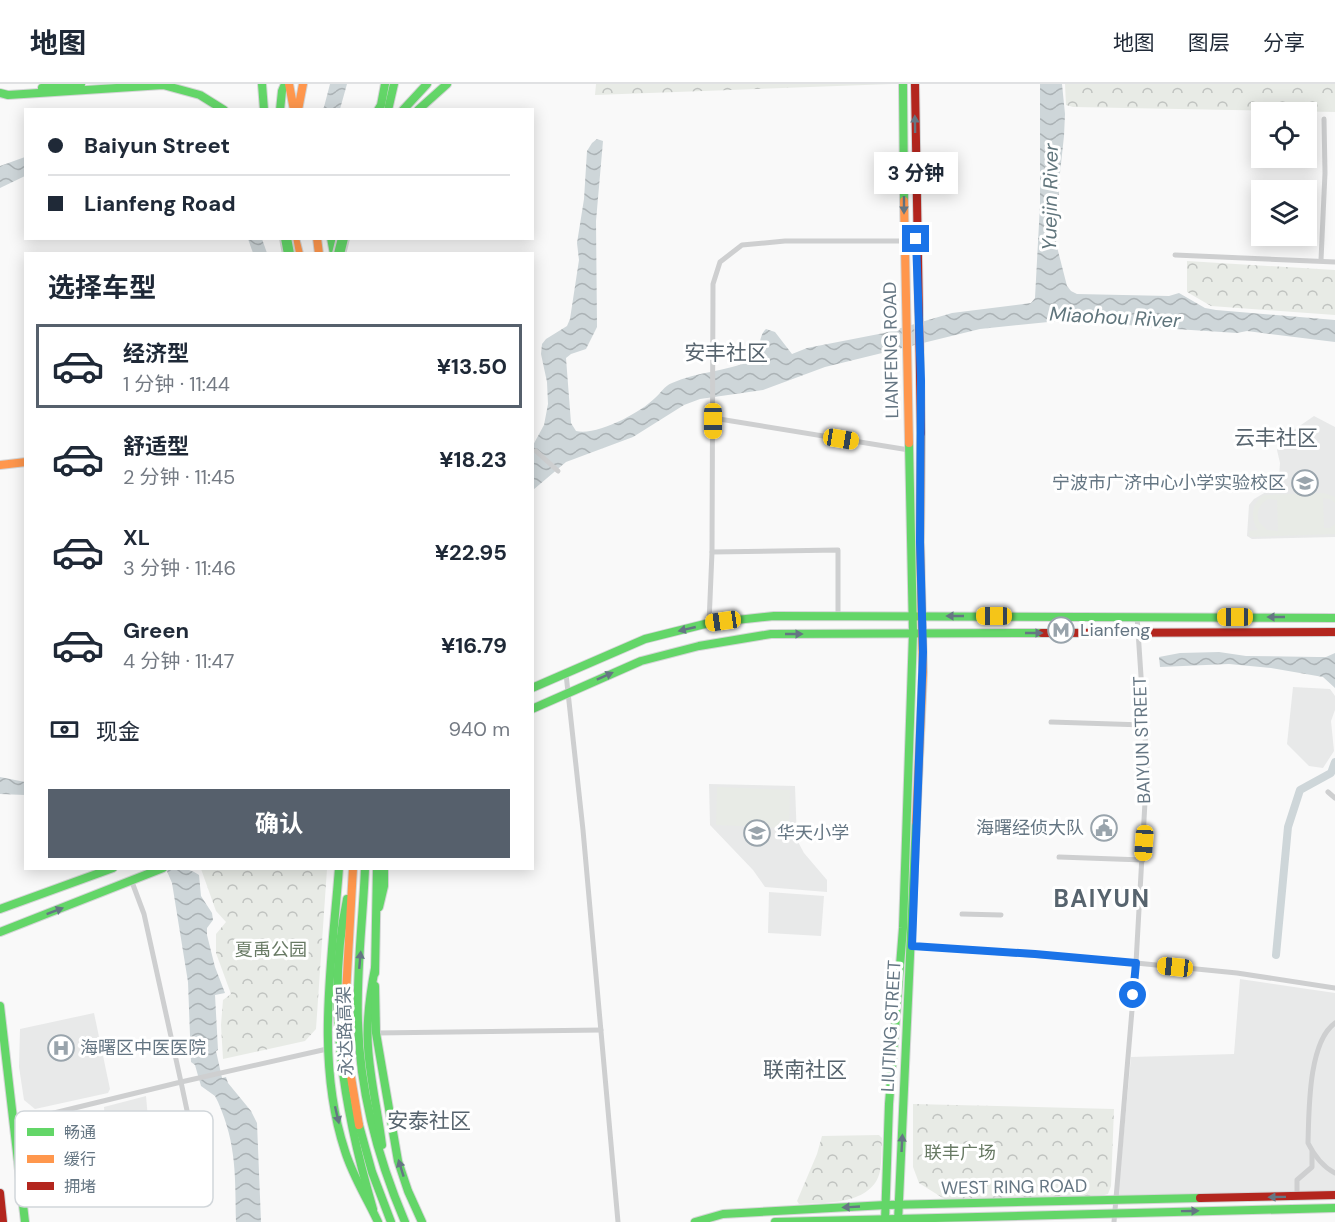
<!DOCTYPE html>
<html lang="zh">
<meta charset="utf-8">
<style>
:root{--surface:#fff;--page:#f2f2f3;--text:#1f2937;--muted:#747a83;--line:#e0e1e3;--accent:#56606c}
body{margin:0;font-family:"DM Sans","Noto Sans SC",sans-serif;background:var(--page);color:var(--text);height:100vh;display:flex;flex-direction:column;font-size:22px;white-space:nowrap}
*{box-sizing:border-box;margin:0}
p{font-size:20px;color:var(--muted)}
.icon{flex:none;width:33px;height:33px;fill:none;stroke:currentColor;stroke-width:2;stroke-linecap:round;stroke-linejoin:round}
.map{position:relative;flex:1;overflow:hidden}
.details{position:absolute;left:24px;top:168px;width:510px;height:618px;display:flex;flex-direction:column;background:var(--surface);border-radius:0px;box-shadow:0 3px 15px #0003}
.details>*{flex:none}
.banner{position:absolute;left:24px;top:24px;width:510px;height:132px;border-radius:0px;box-shadow:0 3px 15px #0003;display:grid;align-content:center;height:132px;padding:0 24px;background:var(--surface)}
.controls{position:absolute;left:1251px;top:18px;display:grid;gap:12px}
.controls a{display:grid;place-items:center;width:66px;height:66px;border-radius:0px;background:var(--surface);box-shadow:0 3px 15px #0003;font-size:30px}
.end{position:absolute;width:27px;height:27px;margin:-14px;border:8px solid #1a73e8;background:#fff;box-shadow:0 0 0 3px #fff}
.from{border-radius:50%}
.bubble{position:absolute;height:42px;border-radius:0px;background:var(--surface);box-shadow:0 3px 15px #0003;font-size:20px;font-weight:700;line-height:42px;text-align:center}
.car{position:absolute;width:18px;height:36px;margin:-18px -9px;border-radius:8px;box-shadow:0 0 4px 2px #0007;background:linear-gradient(#f5c518 24%,#345 0 40%,#f5c518 0 76%,#345 0 86%,#f5c518 0)}
.banner b{display:flex;align-items:center;gap:21px;height:57px;font-size:22px}
.banner b+b{border-top:2px solid var(--line)}
.banner i{width:15px;height:15px;background:var(--text)}
ul{padding:0;list-style:none}
li{display:flex;align-items:center;gap:18px;height:84px;margin:0 12px 9px;padding:0 12px;border:3px solid transparent;border-radius:0px}
li div{flex:1}
li b{display:block;font-size:22px}
li em{font-style:normal;font-weight:700}
li.current{border-color:var(--accent)}
li>.icon{width:54px;height:54px;stroke-width:1.5}
h2{padding:0 24px;font-size:27px;line-height:72px}
.pay{display:flex;align-items:center;gap:15px;height:66px;padding:0 24px;font-size:22px}
.pay p{margin-inline-start:auto}
.primary-button{display:flex;gap:12px;margin-top:auto;padding:12px 24px}
.primary-button a{flex:1;height:69px;border-radius:0px;background:var(--accent);color:#fff;font-size:24px;font-weight:700;line-height:69px;text-align:center}
header{display:flex;align-items:center;gap:36px;box-sizing:border-box;height:84px;padding:0 30px;background:var(--surface);border-bottom:2px solid var(--line)}
header strong{font-size:28px}
nav{display:flex;gap:33px;margin-inline-start:auto;font-size:21px}
.map>svg:first-child{display:block}
</style>
<header>
<strong>地图</strong>
<nav><a>地图</a><a>图层</a><a>分享</a></nav>
</header>
<div class="map">
<svg width="1335" height="1138" viewBox="0 0 1335 1138">
<defs>
<pattern id="park-crowns" width="20" height="18" patternUnits="userSpaceOnUse" patternTransform="scale(1.5)"><rect width="20" height="18" fill="#e8ebe6"/><path d="M2 6a3 3 0 1 1 6 0M12 15a3 3 0 1 1 6 0" fill="none" stroke="#c0c3c0"/></pattern>
<pattern id="water-waves" width="16" height="10" patternUnits="userSpaceOnUse" patternTransform="scale(1.5)"><rect width="16" height="10" fill="#ced6d9"/><path d="M0 5q4-4 8 0t8 0" fill="none" stroke="#abb2b5"/></pattern>
</defs>
<rect width="100%" height="100%" fill="#f9f9f9"/>
<g fill="#e8e9e9">
<polygon points="1314,332 1335,343 1335,453 1252,455 1247,452 1249,421 1254,415 1271,405 1279,392 1280,379 1277,366 1285,352"/>
<polygon points="1293,603 1330,605 1335,612 1335,626 1331,637 1334,667 1323,684 1309,682 1287,660"/>
<polygon points="709,700 795,702 797,756 804,769 827,796 827,808 765,803 753,786 710,741"/>
<polygon points="769,808 824,812 821,852 768,849"/>
<polygon points="1240,895 1335,909 1335,1107 1118,1111 1131,973 1234,970"/>
<polygon points="94,929 110,1005 108,1009 35,1025 24,1016 19,983 20,945"/>
<polygon points="146,1012 153,1092 109,1096 104,1023"/>
</g>
<g fill="url(#park-crowns)">
<polygon points="596,0 892,0 595,11"/>
<polygon points="1065,0 1335,0 1335,28 1073,23 1066,21"/>
<polygon points="1187,177 1335,186 1335,231 1211,222 1187,208"/>
<polygon points="201,785 327,785 316,945 305,957 223,975 221,941 223,916 231,910 216,869 216,850 226,838 216,827"/>
<polygon points="913,1020 1114,1025 1111,1102 1108,1110 1101,1112 946,1116 919,1099 913,1083"/>
<path d="M879,1051L882,1054C881,1065 882,1076 880,1087C873,1121 825,1119 799,1120L797,1117L817,1070L822,1052Z"/>
</g>
<g fill="#e8ebe6" fill-rule="evenodd">
<path d="M1324,409L1335,413V419L1330,415L1323,414L1324,444H1330L1335,440V450L1250,453L1249,447L1258,446C1250,435 1251,419 1264,411ZM1268,415L1277,416L1278,447L1267,446L1259,438C1256,428 1259,420 1268,415Z"/>
<polygon points="717,703 790,706 789,744 716,741"/>
</g>
<g fill="url(#water-waves)">
<polygon points="330,0 347,0 340,25 322,25 324,23"/>
<path d="M1040,0H1062L1065,30L1064,52L1060,89L1056,159L1067,202L1071,207L1077,210L1169,212L1179,209L1205,224L1216,226L1335,236V258L1247,247L1237,249L1145,243L1078,235L980,245L825,283L763,306L700,315L684,321L633,353L566,378L533,406L532,363L544,341L548,320L547,298L541,270L542,260L546,255L567,242L570,235L579,176L577,159L584,115L587,67L592,59L597,55L603,57L596,137L597,243L586,265L571,270L566,274L571,339L576,347C597,352 640,329 655,314C661,309 664,302 672,299C697,288 726,287 752,277C762,268 757,253 766,245L775,248L792,270L807,264L884,249L952,229L1031,219L1035,214L1040,121Z"/>
<polygon points="25,73 25,92 0,104 0,82"/>
<polygon points="248,155 262,155 267,169 253,169"/>
<polygon points="1219,568 1246,572 1318,573 1326,573 1335,569 1335,604 1323,593 1271,584 1229,580 1160,583 1159,573 1180,569"/>
<polygon points="0,693 25,698 25,711 0,710"/>
<path d="M166,785C179,785 188,783 199,791L201,812L212,829L213,836L207,844V851L215,883L225,909L215,911L218,966L216,967L222,994L226,993L228,999L251,1027L257,1039L261,1138H236C235,1093 237,1061 218,1018L215,1012L201,1002L195,981L191,978L188,898L172,799Z"/>
</g>
<g fill="none" stroke-linecap="round" stroke-linejoin="round">
<polyline stroke="#ced6d9" stroke-width="8" points="1276,871 1288,743 1300,706 1331,689 1335,678"/>
<g stroke="#d5d6d7" stroke-width="10">
<g id="fast">
<polyline points="262,0 264,26"/>
<polyline points="903,0 904,117"/>
<polyline points="42,4 81,0"/>
<polyline points="0,9 8,11 163,1 200,11 224,26"/>
<polyline points="280,26 282,7 285,0"/>
<polyline points="378,26 381,21 385,0"/>
<polyline points="388,26 394,0"/>
<polyline points="403,26 427,0"/>
<polyline points="418,26 447,0"/>
<polyline points="331,154 334,170"/>
<polyline points="532,604 645,555 709,539 774,532 1335,534"/>
<polyline points="532,625 641,577 699,562 771,550 1042,549"/>
<path d="M339,784C332,878 315,976 345,1067C353,1093 367,1114 378,1138"/>
<path d="M365,784C363,836 356,887 358,939C360,1009 378,1075 405,1138"/>
<path d="M347,815C325,918 344,1026 373,1125"/>
<polyline points="379,823 384,802 384,784"/>
<polyline points="0,825 113,784"/>
<polyline points="0,848 163,784"/>
<path d="M375,884C370,910 366,936 368,963C370,996 378,1028 382,1061"/>
<polyline points="375,889 377,784"/>
<polyline points="375,902 376,949 398,1077 408,1107 422,1138"/>
<polyline points="0,922 25,1138"/>
<polyline points="359,1041 372,1088 391,1138"/>
<polyline points="695,1138 723,1130 886,1121 1200,1114"/>
<polyline points="775,1138 1335,1124"/>
<polyline points="885,1138 889,1020 903,844 913,549 909,359"/>
<polyline points="898,1138 916,738"/>
</g>
</g>
<g stroke="#d5d6d7" stroke-width="10">
<g id="slow">
<polyline points="289,0 294,26"/>
<polyline points="298,26 303,0"/>
<polyline points="904,117 909,359"/>
<polyline points="295,154 299,170"/>
<polyline points="317,154 319,170"/>
<polyline points="0,381 26,378"/>
<polyline points="916,738 923,588 920,458 921,349"/>
<polyline points="353,784 345,927 349,981 359,1041"/>
</g>
</g>
<g stroke="#d5d6d7" stroke-width="10">
<g id="jam">
<polyline points="915,0 921,349"/>
<polyline points="1042,549 1335,548"/>
<polyline points="0,1109 3,1138"/>
<polyline points="1200,1114 1335,1111"/>
</g>
</g>
<g stroke="#cecfd0" stroke-width="5">
<polyline points="1175,171 1335,178"/>
<polyline points="1321,176 1325,89 1324,35"/>
<polyline points="713,334 909,366"/>
<polyline points="536,367 558,387"/>
<polyline points="712,468 838,466 838,532"/>
<polyline points="709,539 712,468 713,200 720,178 742,161 785,157 905,157"/>
<polyline points="566,590 583,746 618,1138"/>
<polyline points="1051,638 1144,641"/>
<polyline points="1328,708 1335,714"/>
<polyline points="1059,773 1143,776"/>
<polyline points="962,830 1001,831"/>
<polyline points="909,862 1136,879 1237,889 1335,904"/>
<path d="M1335,939C1308,958 1309,1028 1308,1059C1314,1071 1323,1083 1335,1089"/>
<polyline points="376,949 601,946"/>
<polyline points="189,1036 181,998 327,965"/>
<polyline points="13,1039 181,998 144,830 132,798"/>
<polyline points="1297,1112 1297,1096 1312,1083 1312,1068"/>
<polyline points="1114,1138 1136,879 1147,682 1137,532"/>
</g>
<use href="#fast" stroke="#63d668" stroke-width="8"/>
<use href="#slow" stroke="#ff974d" stroke-width="8"/>
<use href="#jam" stroke="#b3261e" stroke-width="8"/>
<g stroke="#d5d6d6" stroke-width="14" stroke-linecap="butt">
<g id="fast-bridge">
<polyline points="286,154 289,170"/>
<polyline points="339,170 343,154"/>
</g>
</g>
<use href="#fast-bridge" stroke="#63d668" stroke-width="10"/>
</g>
<defs><path id="oneway-solid" d="M-6-.8H1V-3.2L6.5 0L1 3.2V.8H-6Z" transform="scale(1.5)"/></defs>
<g fill="#657683">
<use href="#oneway-solid" transform="translate(915 40) rotate(-91)"/>
<use href="#oneway-solid" transform="translate(904 121) rotate(90)"/>
<use href="#oneway-solid" transform="translate(955 532) rotate(-180)"/>
<use href="#oneway-solid" transform="translate(1276 533) rotate(-180)"/>
<use href="#oneway-solid" transform="translate(687 545) rotate(167)"/>
<use href="#oneway-solid" transform="translate(1034 549)"/>
<use href="#oneway-solid" transform="translate(794 550)"/>
<use href="#oneway-solid" transform="translate(605 592) rotate(-24)"/>
<use href="#oneway-solid" transform="translate(55 827) rotate(-21)"/>
<use href="#oneway-solid" transform="translate(360 876) rotate(-85)"/>
<use href="#oneway-solid" transform="translate(337 1031) rotate(77)"/>
<use href="#oneway-solid" transform="translate(902 1059) rotate(-87)"/>
<use href="#oneway-solid" transform="translate(401 1084) rotate(-107)"/>
<use href="#oneway-solid" transform="translate(1277 1113) rotate(179)"/>
<use href="#oneway-solid" transform="translate(851 1123) rotate(177)"/>
<use href="#oneway-solid" transform="translate(1190 1127) rotate(-1)"/>
</g>
<g fill="none" stroke-linecap="round" stroke-linejoin="round">
<polyline stroke="#1a73e8" stroke-width="8" points="916,155 921,297 920,458 923,568 912,862 1035,870 1136,879 1133,911"/>
</g>
<defs>
<g id="school-ring" transform="scale(1.35)"><circle r="9.5" fill="#fff" stroke="#99a4ac" stroke-width="1.5"/><path d="M0-5L7-2L0 1L-7-2ZM-4 1L0 2.5L4 1V4Q0 6-4 4Z" fill="#99a4ac"/></g>
<g id="metro-ring" transform="scale(1.35)"><circle r="9.5" fill="#fff" stroke="#99a4ac" stroke-width="1.5"/><path d="M-5.5 5V-5H-3L0 0L3-5H5.5V5H3V-.5L0 4L-3-.5V5Z" fill="#99a4ac"/></g>
<g id="civic-ring" transform="scale(1.35)"><circle r="9.5" fill="#fff" stroke="#99a4ac" stroke-width="1.5"/><path d="M-.6-6.5H3V-4.5H.6V-3L4-1V1h2V6H-6V1h2V-1L-.6-3ZM-1.2 2.5V6h2.4V2.5Z" fill="#99a4ac"/></g>
<g id="hospital-ring" transform="scale(1.35)"><circle r="9.5" fill="#fff" stroke="#99a4ac" stroke-width="1.5"/><path d="M-5-5h3v3.5h4V-5h3V5h-3V1.5h-4V5h-3Z" fill="#99a4ac"/></g>
</defs>
<g fill-rule="evenodd">
<use href="#school-ring" x="1305" y="399"/>
<use href="#metro-ring" x="1061" y="546"/>
<use href="#civic-ring" x="1104" y="744"/>
<use href="#school-ring" x="757" y="749"/>
<use href="#hospital-ring" x="61" y="964"/>
</g>
<g text-anchor="middle" stroke-width="6" stroke-linejoin="round" paint-order="stroke">
<g font-size="18" fill="#657683" stroke="#fff">
<text transform="translate(891 266) rotate(-91)" y="6">LIANFENG ROAD</text>
<text transform="translate(1142 656) rotate(-92)" y="6">BAIYUN STREET</text>
<text transform="translate(891 942) rotate(-87)" y="6">LIUTING STREET</text>
<text transform="translate(345 947) rotate(-92)" y="6">永达路高架</text>
<text transform="translate(1014 1103) rotate(-1)" y="6">WEST RING ROAD</text>
</g>
<g font-size="18" fill="#657683" stroke="#fff" text-anchor="start">
<text x="1286" y="405" text-anchor="end">宁波市广济中心小学实验校区</text>
<text x="1080" y="552">Lianfeng</text>
<text x="1084" y="750" text-anchor="end">海曙经侦大队</text>
<text x="777" y="755">华天小学</text>
<text x="80" y="970">海曙区中医医院</text>
</g>
<g font-size="18" fill="#687a64" stroke="#fff">
<text x="271" y="872">夏禹公园</text>
<text x="960" y="1075">联丰广场</text>
</g>
<g font-size="20" font-style="italic" fill="#60757c" stroke="#fff">
<text transform="translate(1050 113) rotate(-89)" y="7">Yuejin River</text>
<text transform="translate(1115 233) rotate(3)" y="7">Miaohou River</text>
</g>
<g font-size="21" fill="#57646e" stroke="#fff">
<text x="726" y="276">安丰社区</text>
<text x="1276" y="361">云丰社区</text>
<text x="805" y="993">联南社区</text>
<text x="429" y="1044">安泰社区</text>
</g>
<g font-size="24" font-weight="bold" letter-spacing="1.5" fill="#57646e" stroke="#fff">
<text x="1102" y="823">BAIYUN</text>
</g>
</g>
<rect x="15" y="1027" width="198" height="96" rx="9" fill="#fff" stroke="#d1d6da" stroke-width="1.5"/>
<rect x="27" y="1044" width="27" height="8" fill="#63d668"/>
<rect x="27" y="1071" width="27" height="8" fill="#ff974d"/>
<rect x="27" y="1098" width="27" height="8" fill="#b3261e"/>
<g font-size="16" fill="#657683">
<text x="64" y="1054">畅通</text>
<text x="64" y="1081">缓行</text>
<text x="64" y="1108">拥堵</text>
</g>
</svg>
<div class="controls">
<a><svg class="icon" aria-label="locate" viewBox="0 0 24 24"><circle cx="12" cy="12" r="6"/><path d="M12 2v4M12 18v4M2 12h4M18 12h4"/></svg></a>
<a><svg class="icon" aria-label="layers" viewBox="0 0 24 24"><path d="M12 4l9 5-9 5-9-5zM3 14l9 5 9-5"/></svg></a>
</div>
<i class="end from" style="left:1133px;top:911px"></i>
<i class="end" style="left:916px;top:155px"></i>
<div class="bubble" style="left:874px;top:68px;width:84px">3 分钟</div>
<i class="car" style="left:713px;top:337px;rotate:180deg"></i>
<i class="car" style="left:841px;top:355px;rotate:99deg"></i>
<i class="car" style="left:994px;top:532px;rotate:270deg"></i>
<i class="car" style="left:1235px;top:533px;rotate:270deg"></i>
<i class="car" style="left:723px;top:537px;rotate:262deg"></i>
<i class="car" style="left:1144px;top:759px;rotate:184deg"></i>
<i class="car" style="left:1175px;top:883px;rotate:276deg"></i>
<div class="banner">
<b><i class="from"></i>Baiyun Street</b>
<b><i></i>Lianfeng Road</b>
</div>
<section class="details">
<h2>选择车型</h2>
<ul>
<li class="current"><svg class="icon" aria-label="car" viewBox="0 0 24 24"><path d="M5 17H2v-5l4-1 3-4h7l3 4 3 1v5h-3M9 17h6M6 11h13"/><circle cx="7" cy="17" r="2"/><circle cx="17" cy="17" r="2"/></svg><div><b>经济型</b><p>1 分钟 · 11:44</p></div><em>¥13.50</em></li>
<li><svg class="icon" aria-label="car" viewBox="0 0 24 24"><path d="M5 17H2v-5l4-1 3-4h7l3 4 3 1v5h-3M9 17h6M6 11h13"/><circle cx="7" cy="17" r="2"/><circle cx="17" cy="17" r="2"/></svg><div><b>舒适型</b><p>2 分钟 · 11:45</p></div><em>¥18.23</em></li>
<li><svg class="icon" aria-label="car" viewBox="0 0 24 24"><path d="M5 17H2v-5l4-1 3-4h7l3 4 3 1v5h-3M9 17h6M6 11h13"/><circle cx="7" cy="17" r="2"/><circle cx="17" cy="17" r="2"/></svg><div><b>XL</b><p>3 分钟 · 11:46</p></div><em>¥22.95</em></li>
<li><svg class="icon" aria-label="car" viewBox="0 0 24 24"><path d="M5 17H2v-5l4-1 3-4h7l3 4 3 1v5h-3M9 17h6M6 11h13"/><circle cx="7" cy="17" r="2"/><circle cx="17" cy="17" r="2"/></svg><div><b>Green</b><p>4 分钟 · 11:47</p></div><em>¥16.79</em></li>
</ul>
<div class="pay"><svg class="icon" aria-label="cash" viewBox="0 0 24 24"><path d="M3 7h18v10H3z"/><circle cx="12" cy="12" r="2"/></svg>现金<p>940 m</p></div>
<div class="primary-button"><a>确认</a></div>
</section>
</div>
